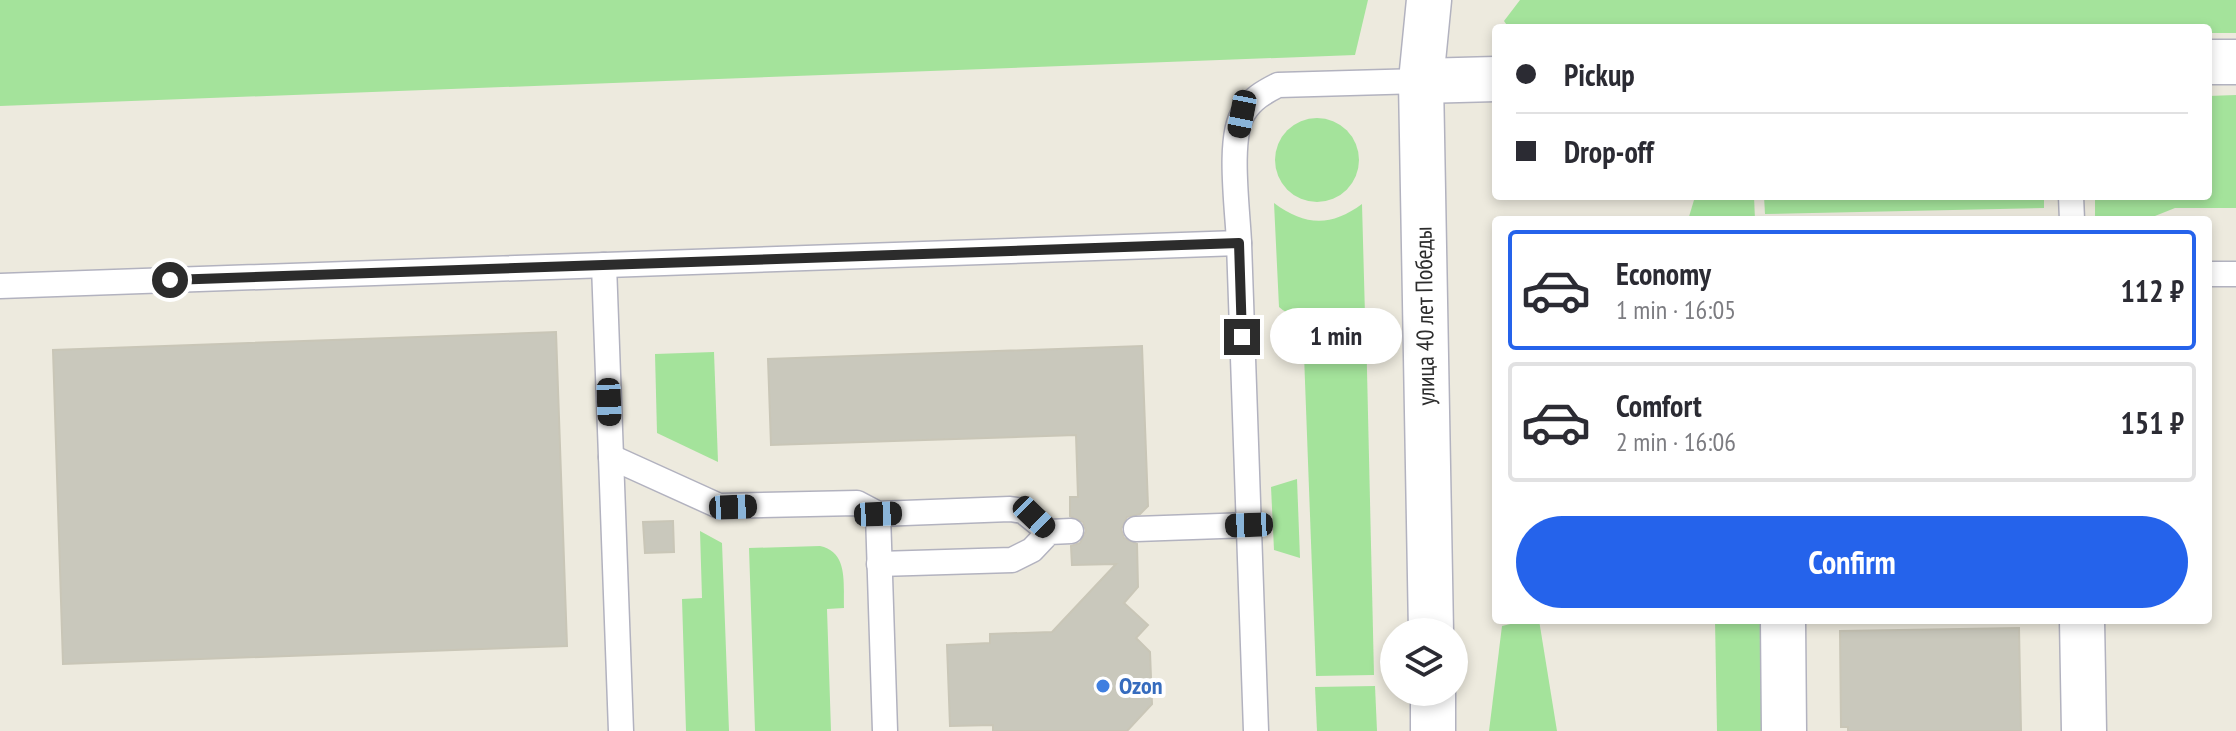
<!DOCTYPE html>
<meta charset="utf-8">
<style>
:root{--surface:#fff;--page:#f2f2f3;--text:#2b2b33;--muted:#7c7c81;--line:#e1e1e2;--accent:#2563eb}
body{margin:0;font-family:"PT Sans Narrow",sans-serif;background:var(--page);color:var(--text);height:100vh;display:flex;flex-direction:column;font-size:30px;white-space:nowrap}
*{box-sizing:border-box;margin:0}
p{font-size:26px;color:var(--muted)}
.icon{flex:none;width:44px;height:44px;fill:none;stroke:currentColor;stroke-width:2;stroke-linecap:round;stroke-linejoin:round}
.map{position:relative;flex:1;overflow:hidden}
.side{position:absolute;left:1492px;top:216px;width:720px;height:408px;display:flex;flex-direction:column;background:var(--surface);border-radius:8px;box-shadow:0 4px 12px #0003}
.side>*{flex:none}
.hud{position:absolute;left:1492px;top:24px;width:720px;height:176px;border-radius:8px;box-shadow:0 4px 12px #0003;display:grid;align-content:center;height:176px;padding:0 24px;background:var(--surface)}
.buttons{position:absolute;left:1380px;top:618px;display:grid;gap:16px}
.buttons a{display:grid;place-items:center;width:88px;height:88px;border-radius:50%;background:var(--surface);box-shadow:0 4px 12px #0003;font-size:40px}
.end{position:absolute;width:36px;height:36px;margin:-18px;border:10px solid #2c2c2c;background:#fff;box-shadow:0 0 0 4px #fff}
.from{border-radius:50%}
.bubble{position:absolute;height:56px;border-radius:28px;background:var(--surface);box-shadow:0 4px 12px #0003;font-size:26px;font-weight:700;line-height:56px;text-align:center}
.car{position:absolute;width:24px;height:48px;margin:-24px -12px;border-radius:10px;box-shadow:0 0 6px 2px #0007;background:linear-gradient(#222 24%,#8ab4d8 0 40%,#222 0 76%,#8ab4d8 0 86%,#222 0)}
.hud b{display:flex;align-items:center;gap:28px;height:76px;font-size:30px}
.hud b+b{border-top:2px solid var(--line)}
.hud i{width:20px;height:20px;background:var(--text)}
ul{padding:14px 0 0;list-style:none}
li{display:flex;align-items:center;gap:24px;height:120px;margin:0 16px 12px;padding:0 8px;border:4px solid var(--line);border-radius:8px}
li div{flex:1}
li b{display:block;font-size:30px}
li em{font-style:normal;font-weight:700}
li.current{border-color:var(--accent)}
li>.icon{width:72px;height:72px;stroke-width:1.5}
.action{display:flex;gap:16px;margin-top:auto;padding:16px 24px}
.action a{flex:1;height:92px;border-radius:48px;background:var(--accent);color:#fff;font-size:32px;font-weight:700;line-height:92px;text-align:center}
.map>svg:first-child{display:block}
</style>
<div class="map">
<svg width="2236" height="731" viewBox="0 0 2236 731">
<rect width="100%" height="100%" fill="#edeade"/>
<g fill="#a4e39b">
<polygon points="0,0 1368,0 1355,55 0,106"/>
<polygon points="1520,0 2236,0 2236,33 2208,33 2208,28 1509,28 1504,21"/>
<polygon points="2236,95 2236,208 2175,208 2145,220 2095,219 2095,196 2208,196 2208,96"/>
<circle cx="1317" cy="160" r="42"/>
<polygon points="1754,196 1755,220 1688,220 1694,200"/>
<polygon points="1764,196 2044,196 2044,208 1765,214"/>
<path d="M1274,203C1305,226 1331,227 1362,204L1365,315C1340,316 1298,325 1279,307Z"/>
<polygon points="1366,327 1374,675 1316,676 1303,328"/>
<polygon points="714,352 718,462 657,433 655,354"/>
<polygon points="1297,479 1300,558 1274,550 1271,487"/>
<polygon points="700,531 722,543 729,731 686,731 682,599 702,598"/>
<path d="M820,546C849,552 843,585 844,608L827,609L831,731H755L749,548Z"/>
<polygon points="1527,620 1539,620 1557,731 1489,731 1502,626"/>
<polygon points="1715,620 1762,620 1764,731 1717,731"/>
<polygon points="1375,686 1377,731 1317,731 1315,687"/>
</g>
<g fill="#c9c8bc" stroke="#c9c6b7" stroke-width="2">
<polygon points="556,332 567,646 63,664 53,350"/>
<polygon points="1142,346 1148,506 1140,514 1127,517 1121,529 1124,538 1137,544 1138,587 1124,603 1148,625 1136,638 1150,652 1152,704 1127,731 993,731 993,725 950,726 947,645 990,643 990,634 1052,632 1116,564 1072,565 1071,546 1080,543 1086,531 1083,522 1070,516 1070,497 1078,497 1076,435 771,445 768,359"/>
<polygon points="673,521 674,552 645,553 643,522"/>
<polygon points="2019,628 2021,731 1848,731 1848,727 1841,727 1840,631"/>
</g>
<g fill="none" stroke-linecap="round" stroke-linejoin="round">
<g stroke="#b2b2bf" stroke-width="27">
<g id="lane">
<polyline points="2071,196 2072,220"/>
<polyline points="1239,243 1256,731"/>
<polyline points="604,265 621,731"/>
<polyline points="2208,274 2236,274"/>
<path d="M0,286L1239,243C1238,212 1227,137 1244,112C1252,99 1264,92 1278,85L1421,81"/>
<polyline points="611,457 719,506 857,503 878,514 1010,509 1023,511 1049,532"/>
<polyline points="878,514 885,731"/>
<polyline points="1136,529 1249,525"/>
<polyline points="879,564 1012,560 1032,550 1049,532 1071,531"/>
</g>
</g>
<g stroke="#b2b2bf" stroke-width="47">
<g id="street">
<polyline points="2208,62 2236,62"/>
<polyline points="1421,81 1496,79"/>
<polyline points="1783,620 1784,731"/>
<polyline points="2082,620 2084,731"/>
</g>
</g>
<g stroke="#b2b2bf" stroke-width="47">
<g id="secondary">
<polyline points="1429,0 1421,81 1431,632"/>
<polyline points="1433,692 1433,731"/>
</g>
</g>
<use href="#lane" stroke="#fff" stroke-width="24"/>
<use href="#street" stroke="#fff" stroke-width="44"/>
<use href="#secondary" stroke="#fff" stroke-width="44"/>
</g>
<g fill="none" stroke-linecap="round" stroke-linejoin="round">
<polyline stroke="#2c2c2c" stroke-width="10" points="170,280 1239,243 1242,337"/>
</g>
<circle fill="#3f7fe0" stroke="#fff" stroke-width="3" cx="1103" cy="686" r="8"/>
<g text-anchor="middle" stroke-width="8" stroke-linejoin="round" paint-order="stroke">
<g font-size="24" fill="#2c2c2c" stroke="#fff">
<text transform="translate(1425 316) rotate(-91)" y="8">улица 40 лет Победы</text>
</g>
<g font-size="24" font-weight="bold" fill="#366cbe" stroke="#fff" text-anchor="start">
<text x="1119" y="694">Ozon</text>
</g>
</g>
</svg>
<div class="buttons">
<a><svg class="icon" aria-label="layers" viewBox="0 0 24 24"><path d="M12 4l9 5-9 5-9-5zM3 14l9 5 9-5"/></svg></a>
</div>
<i class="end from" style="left:170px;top:280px"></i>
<i class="end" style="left:1242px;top:337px"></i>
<div class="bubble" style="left:1270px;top:308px;width:132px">1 min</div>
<i class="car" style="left:1242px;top:114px;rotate:191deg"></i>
<i class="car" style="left:609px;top:402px;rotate:178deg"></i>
<i class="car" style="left:733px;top:507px;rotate:88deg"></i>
<i class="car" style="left:878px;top:514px;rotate:88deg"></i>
<i class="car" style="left:1034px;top:517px;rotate:134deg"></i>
<i class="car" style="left:1249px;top:525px;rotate:268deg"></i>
<div class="hud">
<b><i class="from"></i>Pickup</b>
<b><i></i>Drop-off</b>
</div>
<section class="side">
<ul>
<li class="current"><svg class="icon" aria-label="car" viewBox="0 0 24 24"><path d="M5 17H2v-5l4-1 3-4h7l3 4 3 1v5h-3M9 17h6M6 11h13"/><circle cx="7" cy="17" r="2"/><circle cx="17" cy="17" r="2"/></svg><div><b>Economy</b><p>1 min · 16:05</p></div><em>112 ₽</em></li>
<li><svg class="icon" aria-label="car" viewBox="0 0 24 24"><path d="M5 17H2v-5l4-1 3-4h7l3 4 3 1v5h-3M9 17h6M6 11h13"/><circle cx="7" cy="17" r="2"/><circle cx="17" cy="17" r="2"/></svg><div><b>Comfort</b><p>2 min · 16:06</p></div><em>151 ₽</em></li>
</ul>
<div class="action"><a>Confirm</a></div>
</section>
</div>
